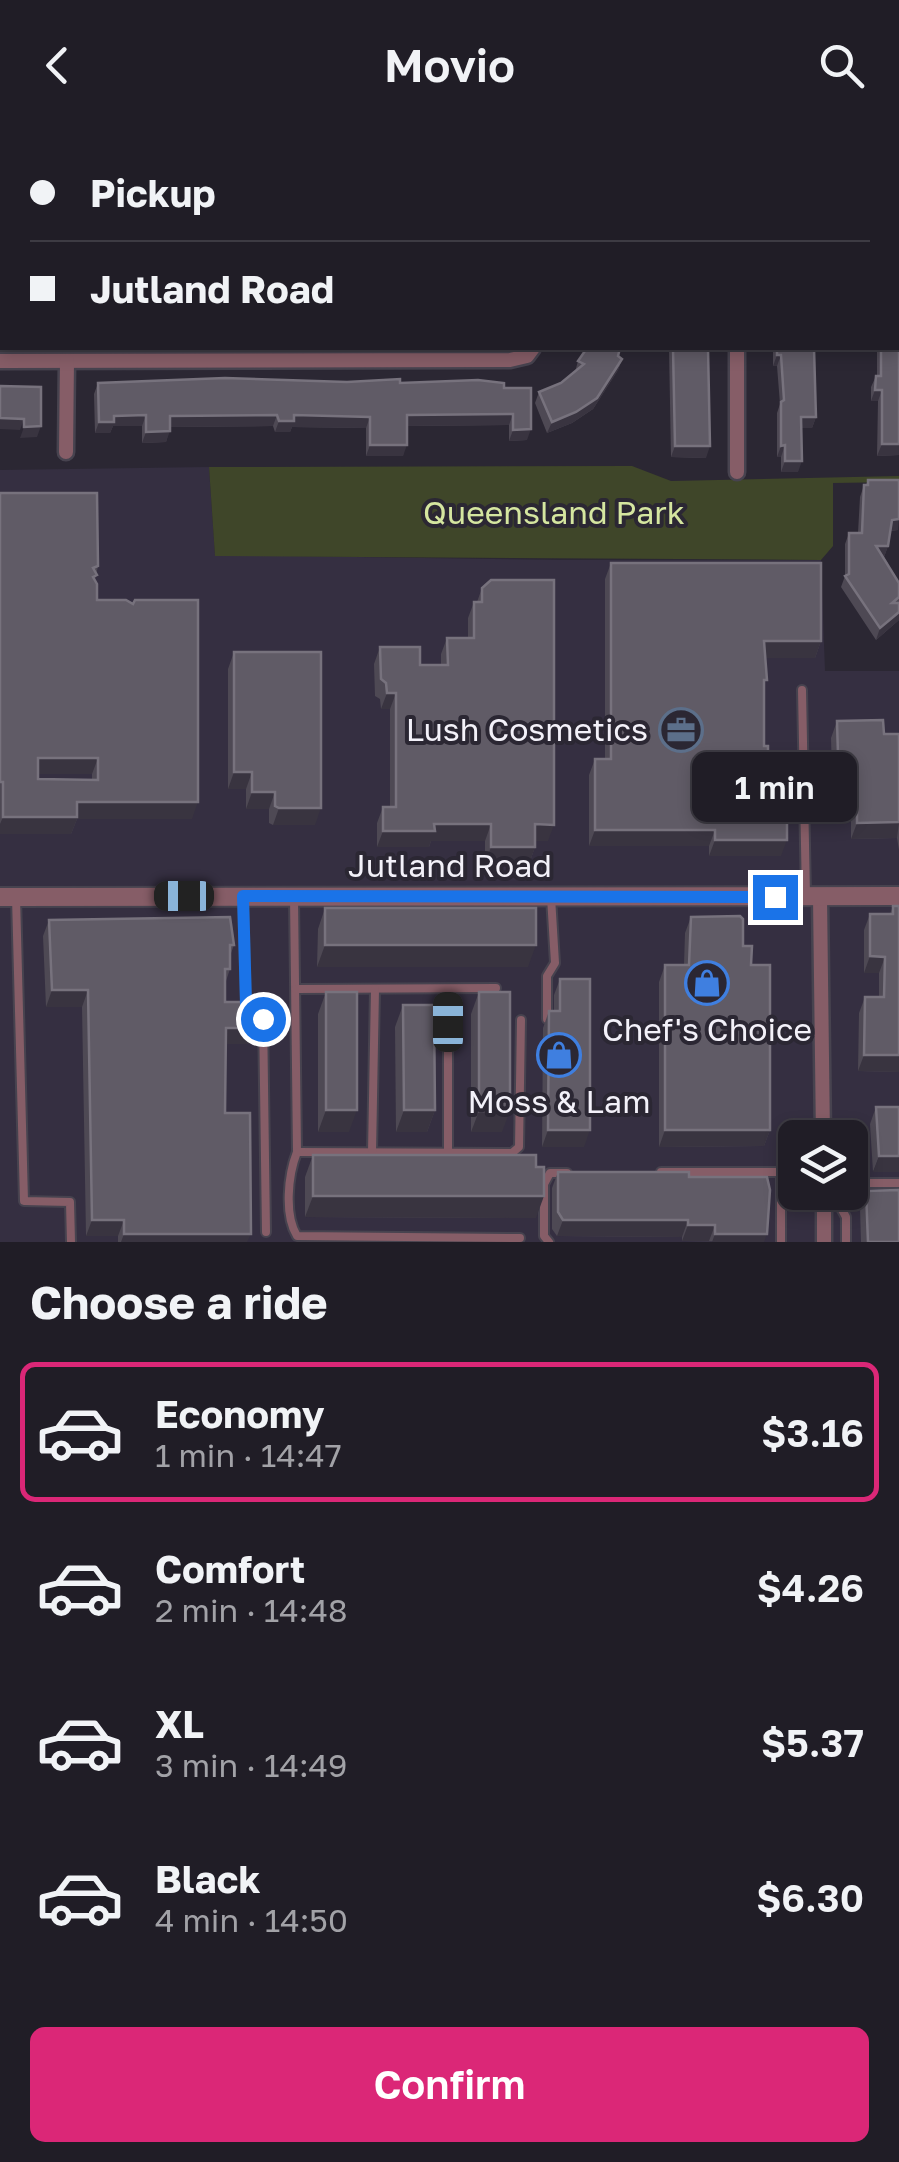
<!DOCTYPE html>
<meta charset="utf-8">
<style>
:root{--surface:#201d26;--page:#28262e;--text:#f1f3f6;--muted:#a2a2a7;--line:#3d3b43;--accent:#db2777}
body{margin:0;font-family:"Golos Text",sans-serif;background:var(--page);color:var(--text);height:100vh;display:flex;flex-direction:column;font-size:38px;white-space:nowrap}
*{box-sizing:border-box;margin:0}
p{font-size:32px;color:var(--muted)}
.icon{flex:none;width:55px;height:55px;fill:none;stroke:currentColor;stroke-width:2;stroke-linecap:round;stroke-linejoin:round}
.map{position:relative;height:1112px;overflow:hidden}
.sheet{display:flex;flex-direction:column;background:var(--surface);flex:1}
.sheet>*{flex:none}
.top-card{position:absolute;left:0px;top:0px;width:900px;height:220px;box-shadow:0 5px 15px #0003,0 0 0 2px var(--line);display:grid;align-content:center;height:220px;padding:0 30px;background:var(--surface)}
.fabs{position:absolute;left:778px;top:990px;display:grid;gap:20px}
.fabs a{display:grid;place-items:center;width:90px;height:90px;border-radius:15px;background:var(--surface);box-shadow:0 5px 15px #0003,0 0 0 2px var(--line);font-size:50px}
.end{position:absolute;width:45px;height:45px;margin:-22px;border:12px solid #1a73e8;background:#fff;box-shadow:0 0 0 5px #fff}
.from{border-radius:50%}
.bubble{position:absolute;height:70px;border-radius:15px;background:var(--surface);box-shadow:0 5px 15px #0003,0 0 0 2px var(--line);font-size:32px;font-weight:600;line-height:70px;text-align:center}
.car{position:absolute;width:30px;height:60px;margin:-30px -15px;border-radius:12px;box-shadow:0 0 8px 2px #0007;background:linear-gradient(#222 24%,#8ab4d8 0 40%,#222 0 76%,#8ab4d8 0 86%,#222 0)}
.top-card b{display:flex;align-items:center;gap:35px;height:95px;font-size:38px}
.top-card b+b{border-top:2px solid var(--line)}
.top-card i{width:25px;height:25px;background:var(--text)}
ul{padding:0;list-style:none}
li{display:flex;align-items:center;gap:30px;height:140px;margin:0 20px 15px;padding:0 10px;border:5px solid transparent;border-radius:15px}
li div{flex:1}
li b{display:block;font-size:38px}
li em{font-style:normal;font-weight:600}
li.current{border-color:var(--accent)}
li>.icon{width:90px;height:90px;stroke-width:1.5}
h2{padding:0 30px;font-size:45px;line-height:120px}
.action{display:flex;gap:20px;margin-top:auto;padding:20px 30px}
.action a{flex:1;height:115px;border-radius:15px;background:var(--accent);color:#fff;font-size:40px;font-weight:600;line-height:115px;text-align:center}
header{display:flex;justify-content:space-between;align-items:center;height:130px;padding:0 30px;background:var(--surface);font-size:45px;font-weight:600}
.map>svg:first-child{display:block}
</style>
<header><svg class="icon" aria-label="back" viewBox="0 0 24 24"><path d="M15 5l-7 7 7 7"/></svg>Movio<svg class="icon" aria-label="search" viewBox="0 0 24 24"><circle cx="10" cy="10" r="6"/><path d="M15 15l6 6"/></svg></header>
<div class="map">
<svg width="899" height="1112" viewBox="0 0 899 1112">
<rect width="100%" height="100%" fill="#2b2733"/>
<path fill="#352f41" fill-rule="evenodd" d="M209,337L215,425L563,430H821L825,541H899V1112H0V340ZM795,1008H850V1062H795Z"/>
<polygon fill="#3f4629" points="632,336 671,351 899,346 899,352 833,353 833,416 821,430 215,426 209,337"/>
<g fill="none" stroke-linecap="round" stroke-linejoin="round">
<g stroke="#47434f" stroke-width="12">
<g id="service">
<polyline points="802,560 806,766"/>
<polyline points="243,766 246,873 263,882 266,1102"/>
<polyline points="16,767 24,1071 70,1072 71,1112"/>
<path d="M294,767L297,1022C288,1045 284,1085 297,1106L520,1108"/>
<polyline points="296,859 496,858"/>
<polyline points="448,859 448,1023"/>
<polyline points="547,889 547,846 555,833 551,767"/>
<polyline points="297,1022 512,1023 519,1017 521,890"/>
<polyline points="372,1023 375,859"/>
<polyline points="661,1042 781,1042"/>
<polyline points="850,1053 899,1053"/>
<polyline points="836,1069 846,1087 846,1112"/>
<polyline points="824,1070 870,1068"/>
<polyline points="549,1112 544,1106 544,1054 550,1043 567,1043"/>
<polyline points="781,1112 781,1042 795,1041"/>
</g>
</g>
<g stroke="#47434f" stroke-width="19">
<g id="minor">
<polyline points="339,0 339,2"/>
<polyline points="536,0 536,2"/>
<polyline points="738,2 738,0"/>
<polyline points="0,17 2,17"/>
<polyline points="0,231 510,230 527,226 533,218"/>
<polyline points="66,322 67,231"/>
<polyline points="737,342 737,218"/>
<polyline points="820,767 823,1008"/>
<polyline points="824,1112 824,1062"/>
</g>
</g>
<g stroke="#47434f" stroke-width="22">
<polyline id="tertiary" points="0,767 899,766"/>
</g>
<use href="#service" stroke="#865d67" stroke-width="8"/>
<use href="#minor" stroke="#865d67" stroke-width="14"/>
<use href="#tertiary" stroke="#865d67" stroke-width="18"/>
</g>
<g fill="#4e4954" fill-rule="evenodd">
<polygon points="874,0 899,0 899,325 877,326 878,271 871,271 871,257 876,246 877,246 877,218 898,218 898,2 873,2"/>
<polygon points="582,218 620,218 618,226 622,229 618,240 593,279 572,293 547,303 535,273 539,262 561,253 575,242 578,231 586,219"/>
<polygon points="669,218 708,218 706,328 671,327"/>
<polygon points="773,218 814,218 816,287 812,298 801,298 798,342 781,342 781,327 777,327 777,283 780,274 777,236 773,236"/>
<polygon points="98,253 400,253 504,258 527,310 509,311 509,295 407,296 403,326 366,326 366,298 292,297 290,302 275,302 273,296 170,297 166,312 142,313 142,296 113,296 110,303 95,303 94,264"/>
<polygon points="868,350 898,400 890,401 888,416 884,427 899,453 899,490 876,510 841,457 845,446 845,414 849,403 858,403 860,367 864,355 866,355"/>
<path d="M0,363L98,436L95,450L97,470L192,689H77L71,704H0ZM38,644H92V650L38,649Z"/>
<polygon points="611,433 821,511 815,528 765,528 764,616 768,629 764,640 764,669 781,726 709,726 709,716 589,716 589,645 595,629 605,629 605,449"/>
<polygon points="482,458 548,711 535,711 535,717 529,734 485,734 485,711 431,711 429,717 377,717 377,693 383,677 390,677 390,579 381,579 380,569 375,566 374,534 380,517 420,535 441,535 441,524 447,508 468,508 468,488 474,472 477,472"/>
<polygon points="234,522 315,695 273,695 269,693 269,679 246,679 246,659 228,659 228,539"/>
<polygon points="837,591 884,604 899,604 899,720 897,708 851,709 851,687 839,687 839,676 833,676 831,608"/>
<polygon points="893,776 899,776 899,942 858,941 859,883 865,867 879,867 879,843 864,843 864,800 870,784 890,784"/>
<polygon points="325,778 528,837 317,837 318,799"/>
<polygon points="691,787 743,816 751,835 770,1000 764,1016 659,1017 659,852 665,835 684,835 685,803"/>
<polygon points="49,790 234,815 230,826 230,839 225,854 225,872 256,914 226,914 225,983 247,1112 118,1112 118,1106 86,1106 82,877 46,877 43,806"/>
<polygon points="560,849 584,1017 542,1017 543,898 549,881 554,881 554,865"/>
<polygon points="326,862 349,1002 318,1002 318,884"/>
<polygon points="479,862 502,1002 471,1002 471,884"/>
<polygon points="403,875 435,980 427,1002 396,1002 395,897"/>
<polygon points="876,977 899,977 873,1042 870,994"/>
<polygon points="313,1025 536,1037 536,1088 305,1087 305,1047"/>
<polygon points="558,1042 689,1047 764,1112 682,1111 682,1107 557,1106 552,1099 552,1058"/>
<polygon points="866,1061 899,1112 861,1112 860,1077"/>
</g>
<g fill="#393440">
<polygon points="777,225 781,225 777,236 773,236"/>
<polygon points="622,229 618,240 593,279 572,293 547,303 552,292"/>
<polygon points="875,260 882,260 878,271 871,271"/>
<polygon points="513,284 509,295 403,296 407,285"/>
<polygon points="146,285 142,296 113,296 110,303 95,303 99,292 114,286"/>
<polygon points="277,285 273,296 166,297 170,286"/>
<polygon points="294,285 370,287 366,298 292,297 290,302 275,302 279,291"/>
<polygon points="801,287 816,287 812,298 797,298"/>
<polygon points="0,288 24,289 20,300 0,299"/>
<polygon points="41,296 37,307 20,308 24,297"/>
<polygon points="531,299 527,310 509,311 513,300"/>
<polygon points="170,301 166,312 142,313 146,302"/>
<polygon points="882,314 899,314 899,325 877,326"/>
<polygon points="370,315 407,315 403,326 366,326"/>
<polygon points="785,315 781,327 777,327 781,316"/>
<polygon points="675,316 710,316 706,328 671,327"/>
<polygon points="785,331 802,331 798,342 781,342"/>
<polygon points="899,389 898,400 888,401 892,390"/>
<polygon points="876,416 888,416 884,427"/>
<polygon points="899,482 899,490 876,510 880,498"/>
<polygon points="764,511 821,511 815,528 758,528"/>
<polygon points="387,563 396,563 390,579 381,579"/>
<polygon points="38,628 98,628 92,644 32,644"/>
<polygon points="234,642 252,642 246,659 228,659"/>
<polygon points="839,659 845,659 839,676 833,676"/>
<polygon points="252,662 275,662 269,679 246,679"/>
<polygon points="845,671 857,671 851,687 839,687"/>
<polygon points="77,672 198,672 192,689 77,689 71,704 0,704 0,694 3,687"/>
<polygon points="279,678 321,678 315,695 273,695"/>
<polygon points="899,692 897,708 851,709 857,693"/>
<polygon points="434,694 491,694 485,711 431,711 429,717 377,717 383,701"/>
<polygon points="535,694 554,695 548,711 529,711"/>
<polygon points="595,700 715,700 709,716 589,716"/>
<polygon points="715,710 787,710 781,726 709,726"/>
<polygon points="491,717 535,717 529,734 485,734"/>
<polygon points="325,815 536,815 528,837 317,837"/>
<polygon points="870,826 885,827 879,843 864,843"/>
<polygon points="52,860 88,860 82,877 46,877"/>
<polygon points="226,898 262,898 256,914 220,914"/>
<polygon points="864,925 899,925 899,942 858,941"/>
<polygon points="326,980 357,980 349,1002 318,1002"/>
<polygon points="404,980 435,980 427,1002 396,1002"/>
<polygon points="479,981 510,981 502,1002 471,1002"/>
<polygon points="548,1000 590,1000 584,1017 542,1017"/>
<polygon points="665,1000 770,1000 764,1016 659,1017"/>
<polygon points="879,1026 899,1026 899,1042 873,1042"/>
<polygon points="313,1066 544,1066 536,1088 305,1087"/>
<polygon points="92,1090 124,1090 118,1106 86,1106"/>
<polygon points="563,1090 688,1090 682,1107 557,1106"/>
<polygon points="688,1095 715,1095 709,1111 682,1111"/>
<polygon points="124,1104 251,1104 247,1112 121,1112"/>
<polygon points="715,1104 767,1104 764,1112 712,1112"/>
</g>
<g fill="#605b66" stroke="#77727d" stroke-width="2.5" fill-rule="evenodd">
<rect x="381" y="0" width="36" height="2"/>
<rect x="467" y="0" width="36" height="2"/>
<rect x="580" y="0" width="35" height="2"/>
<rect x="670" y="0" width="35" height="2"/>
<polygon points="782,0 815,0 815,2 778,2 782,2"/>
<polygon points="876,0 899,0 899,314 882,314 882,260 875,260 876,246 881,246 881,218 898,218 898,2 876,2"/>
<rect x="0" y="37" width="2" height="55"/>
<rect x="0" y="124" width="2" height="56"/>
<polygon points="587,218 620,218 618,226 622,229 597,268 576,282 552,292 539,262 561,253 584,234 578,231"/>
<polygon points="673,218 708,218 710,316 675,316"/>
<polygon points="777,218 814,218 816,287 801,287 802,331 785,331 785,315 781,316 781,272 784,270 781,225 777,225"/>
<polygon points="225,248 347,252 400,249 400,253 478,250 504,253 504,258 531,258 531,299 513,300 513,284 407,285 407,315 370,315 370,287 294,285 294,291 279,291 277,285 170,286 170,301 146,302 146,285 114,286 114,292 99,292 98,253"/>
<polygon points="0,256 41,257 41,296 24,297 24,289 0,288"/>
<polygon points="868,350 899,350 899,389 892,390 888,416 876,416 899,453 899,467 892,473 899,473 899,482 880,498 845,446 849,444 849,403 862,403 864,355 868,355"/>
<path d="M0,363H97L98,436L93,438L97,445L93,447L97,454V470H126L133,474L135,470H198V672H77V687H3V652H0ZM38,628H98V650L38,649Z"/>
<polygon points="611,433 821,433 821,511 764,511 767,550 764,550 764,616 768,616 768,629 764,629 764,669 787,668 787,710 715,710 715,700 595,700 595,629 611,629"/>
<polygon points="491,450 554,450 554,695 535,694 535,717 491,717 491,694 434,694 435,701 383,701 383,677 396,677 396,563 387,563 386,553 381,549 380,517 420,517 420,535 448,535 447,508 474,508 474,472 482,472 482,458"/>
<polygon points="234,522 321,522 321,678 279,678 275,676 275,662 252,662 252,642 234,642"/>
<polygon points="883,590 884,604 899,604 899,692 857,693 857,671 845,671 845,659 839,659 837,591"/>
<polygon points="893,776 899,776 899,925 864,925 865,867 884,867 885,827 870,826 870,784 893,784"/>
<rect x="325" y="778" width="211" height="37"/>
<polygon points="740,786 743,789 743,816 752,816 751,835 770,835 770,1000 665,1000 665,835 689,835 691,787"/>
<polygon points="230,787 234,815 230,815 230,839 225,839 225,872 262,872 262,898 226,898 225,983 250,983 251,1104 124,1104 124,1090 92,1090 88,860 52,860 49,790"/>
<polygon points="560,849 590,849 590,1000 548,1000 549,881 560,881"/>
<rect x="326" y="862" width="31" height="118"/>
<rect x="479" y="862" width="31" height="119"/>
<polygon points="403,875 434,875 435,980 404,980"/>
<polygon points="876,977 899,977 899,1026 879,1026"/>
<polygon points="313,1025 536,1025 536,1037 544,1037 544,1066 313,1066"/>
<polygon points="558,1042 689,1042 689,1047 767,1047 770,1060 767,1104 715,1104 715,1095 688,1095 688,1090 563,1090 558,1082"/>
<polygon points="899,1060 899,1112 868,1112 866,1061"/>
</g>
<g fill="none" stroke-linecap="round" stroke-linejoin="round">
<polyline stroke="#1a73e8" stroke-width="12" points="263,889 263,882 246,874 243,766 775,767"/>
</g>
<defs>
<g id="office-ring" transform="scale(2.25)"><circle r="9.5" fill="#2b2733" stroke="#5c6f8a" stroke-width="1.5"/><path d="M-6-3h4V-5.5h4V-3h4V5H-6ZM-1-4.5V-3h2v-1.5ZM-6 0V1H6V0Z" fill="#5c6f8a"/></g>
<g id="shop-ring" transform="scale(2.25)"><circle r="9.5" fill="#2b2733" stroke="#3f7fe0" stroke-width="1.5"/><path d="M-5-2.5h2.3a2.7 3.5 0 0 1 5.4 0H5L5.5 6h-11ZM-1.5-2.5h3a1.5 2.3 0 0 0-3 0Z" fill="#3f7fe0"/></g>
</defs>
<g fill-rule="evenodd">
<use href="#office-ring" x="681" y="600"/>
<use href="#shop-ring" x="707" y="853"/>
<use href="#shop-ring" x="559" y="925"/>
</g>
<g text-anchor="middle" stroke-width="8" stroke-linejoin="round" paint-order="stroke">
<g font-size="32" fill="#d5e6a0" stroke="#2b2733">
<text x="554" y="394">Queensland Park</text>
</g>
<g font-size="32" fill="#f3f1f9" stroke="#2b2733">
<text x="648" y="611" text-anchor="end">Lush Cosmetics</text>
<text x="707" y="911">Chef's Choice</text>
<text x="559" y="983">Moss &amp; Lam</text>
</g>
<g font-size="32" fill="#f3f1f9" stroke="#2b2733">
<text x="450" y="747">Jutland Road</text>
</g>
</g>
</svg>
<div class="fabs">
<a><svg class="icon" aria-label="layers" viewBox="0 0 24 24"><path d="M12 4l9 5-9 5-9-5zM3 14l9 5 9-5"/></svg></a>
</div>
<i class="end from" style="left:263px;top:889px"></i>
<i class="end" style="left:775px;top:767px"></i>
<div class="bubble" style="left:692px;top:622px;width:165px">1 min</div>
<i class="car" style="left:184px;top:766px;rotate:270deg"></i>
<i class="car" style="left:448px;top:892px;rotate:0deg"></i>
<div class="top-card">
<b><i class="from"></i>Pickup</b>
<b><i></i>Jutland Road</b>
</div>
</div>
<section class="sheet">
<h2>Choose a ride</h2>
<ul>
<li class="current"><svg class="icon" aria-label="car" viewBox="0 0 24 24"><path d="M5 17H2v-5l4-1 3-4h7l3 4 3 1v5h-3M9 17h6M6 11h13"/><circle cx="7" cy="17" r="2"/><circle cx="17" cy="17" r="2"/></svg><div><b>Economy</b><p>1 min · 14:47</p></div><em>$3.16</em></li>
<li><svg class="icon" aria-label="car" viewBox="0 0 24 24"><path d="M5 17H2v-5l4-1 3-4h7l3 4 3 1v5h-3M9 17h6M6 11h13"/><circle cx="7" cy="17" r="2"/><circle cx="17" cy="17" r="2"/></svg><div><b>Comfort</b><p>2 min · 14:48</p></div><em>$4.26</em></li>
<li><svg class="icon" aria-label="car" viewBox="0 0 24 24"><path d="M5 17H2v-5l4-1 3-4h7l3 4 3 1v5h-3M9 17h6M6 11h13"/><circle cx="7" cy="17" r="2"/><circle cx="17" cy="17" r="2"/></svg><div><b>XL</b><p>3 min · 14:49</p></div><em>$5.37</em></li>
<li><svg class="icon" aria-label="car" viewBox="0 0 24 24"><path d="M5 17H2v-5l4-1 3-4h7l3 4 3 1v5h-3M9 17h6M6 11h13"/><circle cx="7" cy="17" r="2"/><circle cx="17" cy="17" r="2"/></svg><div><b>Black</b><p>4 min · 14:50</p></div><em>$6.30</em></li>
</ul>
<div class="action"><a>Confirm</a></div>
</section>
